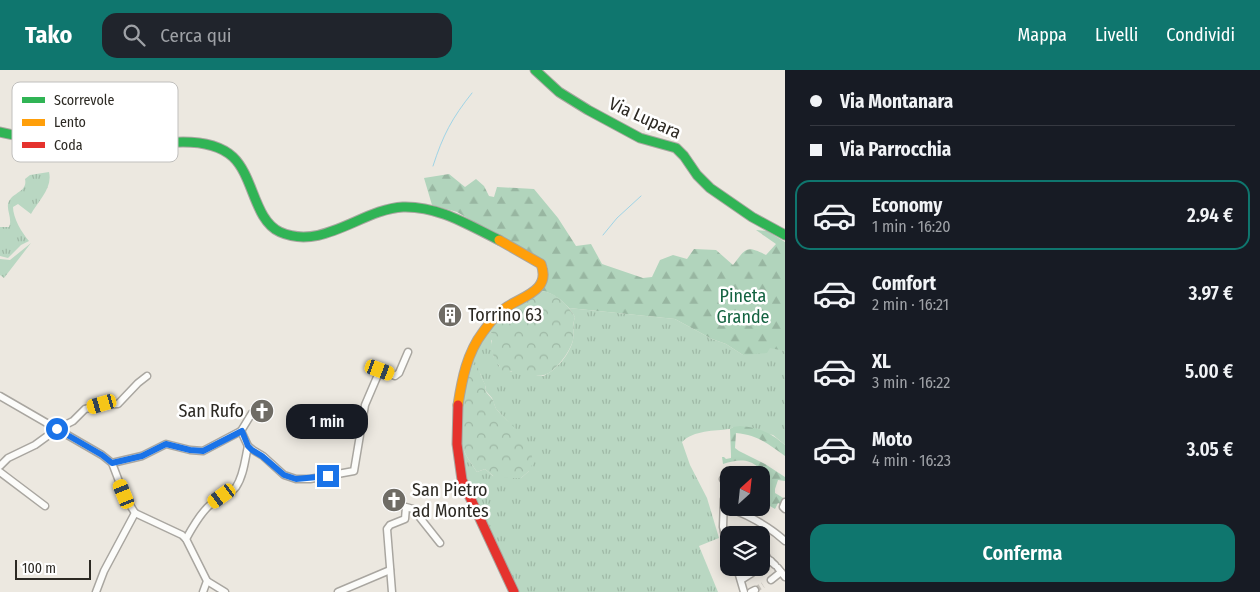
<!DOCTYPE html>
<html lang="it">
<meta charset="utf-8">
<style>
:root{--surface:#171b24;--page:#20242c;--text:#f1f3f6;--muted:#9ea1a6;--line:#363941;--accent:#0f766e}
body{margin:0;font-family:"Fira Sans Condensed",sans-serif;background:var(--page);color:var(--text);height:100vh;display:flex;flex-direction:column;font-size:19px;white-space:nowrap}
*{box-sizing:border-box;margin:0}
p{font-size:16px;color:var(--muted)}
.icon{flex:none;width:28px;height:28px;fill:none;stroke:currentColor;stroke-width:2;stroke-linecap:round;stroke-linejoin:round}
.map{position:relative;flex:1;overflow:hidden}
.details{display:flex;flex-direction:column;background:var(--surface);width:475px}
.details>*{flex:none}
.guide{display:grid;align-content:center;height:110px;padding:0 25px;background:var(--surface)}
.needle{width:32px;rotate:27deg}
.buttons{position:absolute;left:720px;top:396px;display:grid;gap:10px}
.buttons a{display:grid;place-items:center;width:50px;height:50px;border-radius:10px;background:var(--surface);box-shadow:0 2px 12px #0003;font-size:25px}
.scale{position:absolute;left:15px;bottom:12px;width:76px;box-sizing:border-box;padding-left:5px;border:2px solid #2c2923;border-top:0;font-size:14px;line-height:18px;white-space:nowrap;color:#2c2923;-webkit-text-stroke:4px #fff;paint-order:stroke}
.end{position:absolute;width:22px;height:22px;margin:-11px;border:6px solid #1a73e8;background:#fff;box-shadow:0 0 0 2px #fff}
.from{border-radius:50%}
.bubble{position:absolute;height:35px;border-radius:15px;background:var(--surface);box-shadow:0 2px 12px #0003;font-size:16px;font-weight:600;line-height:35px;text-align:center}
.car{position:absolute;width:15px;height:30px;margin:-15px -8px;border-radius:6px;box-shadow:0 0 4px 1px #0007;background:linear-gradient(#f5c518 24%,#345 0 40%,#f5c518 0 76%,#345 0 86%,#f5c518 0)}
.guide b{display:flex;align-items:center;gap:18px;height:48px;font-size:19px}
.guide b+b{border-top:1px solid var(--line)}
.guide i{width:12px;height:12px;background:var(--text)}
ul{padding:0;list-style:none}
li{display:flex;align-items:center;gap:15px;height:70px;margin:0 10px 8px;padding:0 15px;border:2px solid transparent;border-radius:15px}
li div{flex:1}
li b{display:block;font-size:19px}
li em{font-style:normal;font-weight:600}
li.current{border-color:var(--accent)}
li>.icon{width:45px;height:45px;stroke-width:1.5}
.action{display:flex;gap:10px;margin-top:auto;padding:10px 25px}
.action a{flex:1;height:58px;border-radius:15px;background:var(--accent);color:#fff;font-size:20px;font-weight:600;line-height:58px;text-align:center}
header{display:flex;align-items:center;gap:30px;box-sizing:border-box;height:70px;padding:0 25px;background:var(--accent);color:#fff}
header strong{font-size:24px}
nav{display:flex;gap:28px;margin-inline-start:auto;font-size:18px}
.search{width:350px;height:45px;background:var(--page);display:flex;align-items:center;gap:12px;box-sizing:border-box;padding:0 18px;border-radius:15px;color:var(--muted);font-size:19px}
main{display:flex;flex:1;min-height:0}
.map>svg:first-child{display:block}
</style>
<header>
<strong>Tako</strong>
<div class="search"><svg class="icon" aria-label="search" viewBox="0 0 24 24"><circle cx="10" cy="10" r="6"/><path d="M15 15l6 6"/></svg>Cerca qui</div>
<nav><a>Mappa</a><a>Livelli</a><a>Condividi</a></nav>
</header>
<main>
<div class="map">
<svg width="785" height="522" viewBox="0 0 785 522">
<defs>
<pattern id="grass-tufts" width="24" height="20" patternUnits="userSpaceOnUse" patternTransform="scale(1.25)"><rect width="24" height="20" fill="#b9d7c2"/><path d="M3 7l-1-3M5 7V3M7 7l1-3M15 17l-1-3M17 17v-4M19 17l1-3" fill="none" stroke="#9fb9a6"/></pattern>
<pattern id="forest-firs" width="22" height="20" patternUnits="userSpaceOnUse" patternTransform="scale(1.25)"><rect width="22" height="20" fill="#b1d4bc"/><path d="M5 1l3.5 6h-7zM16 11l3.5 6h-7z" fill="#98b6a1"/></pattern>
<pattern id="park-crowns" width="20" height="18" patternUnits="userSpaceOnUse" patternTransform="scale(1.25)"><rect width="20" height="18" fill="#b9d7c2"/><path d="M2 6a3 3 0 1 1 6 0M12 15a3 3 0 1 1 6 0" fill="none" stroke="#9fb9a6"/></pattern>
</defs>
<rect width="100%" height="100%" fill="#ece8e0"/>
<g fill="url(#grass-tufts)">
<path d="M49,102C53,118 38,131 31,144L18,134L13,137C13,148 22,163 29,171L21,175L8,188L0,186V157H9L10,154C11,147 7,140 8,134C11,122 28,123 25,109L30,105Z"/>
<polygon points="31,173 4,208 0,205 0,189 10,190"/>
<path d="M569,238L675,249L712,269L726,274L743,285L770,277L785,281V375L773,365L733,357L730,359C714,361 694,360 682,372L690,395L707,428L719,468L699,476L718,522H518L465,414L458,366L461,367C461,381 470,391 477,402L485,399L493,406L521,408L529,401L514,358L496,339L492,328L485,320L486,316C480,307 481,297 469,293L487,261L493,264L494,267L491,271L494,288L502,300L543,306C556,301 570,284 573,270C574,261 572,256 575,247Z"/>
</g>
<g fill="url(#forest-firs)">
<path d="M449,104L465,117L476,109L484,116L489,126L494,127L497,117L534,119L558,148L576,176L591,174L602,194L643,208L652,207L660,190L673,185L687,189L694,179L716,180L733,195C746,178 746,175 766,185L776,174L756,160L767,161L785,172V281L770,278L767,283L743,285L726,274L712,269L675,249L569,238C561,229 553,223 542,221L548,198L546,194L457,142L432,135L424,108Z"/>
<path d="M740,356C760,358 770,362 785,375V386C768,374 758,365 736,363L735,378L739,381L765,394L785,407V411L778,410L775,419V423L785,429L782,435L778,433L775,439L761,431V405H757L758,397C747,388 737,390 723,394L722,387H724L726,389L731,388V385L730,359L733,357Z"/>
</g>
<g fill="url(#park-crowns)">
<path d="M542,221C557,223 567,234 575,247C572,256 574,261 573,270C571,280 555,303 544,305C541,306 536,305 533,305C525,305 517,306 511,301L506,304L502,303L499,295L495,293L491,275L493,264L487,261C494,252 501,245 510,239C520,232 533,230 542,221Z"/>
<path d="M469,293C483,297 478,305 486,315L485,320C487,324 490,326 492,329C495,333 494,336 497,340C512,357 531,367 533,393L529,401L521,408H501L498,410L485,399L477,402C470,391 461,381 461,367L458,366V357Z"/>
</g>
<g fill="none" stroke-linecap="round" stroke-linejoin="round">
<g stroke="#a0d4e6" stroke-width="1">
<path d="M433,96C443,65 452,48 472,23"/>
<polyline points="603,165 617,148 641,126"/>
</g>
<polyline stroke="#c6c2ba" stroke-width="6" stroke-dasharray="6 3" stroke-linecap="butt" points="755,520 763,515"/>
<g stroke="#a9a6a0" stroke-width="9">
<g id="street">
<polyline points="0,326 102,385 112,393 125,427 135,443"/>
<polyline points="241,361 248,376 253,380 263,386 284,405 296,409 310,409 354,401 365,335 380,300 395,306 399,303 408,282"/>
<polyline points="241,361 252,343"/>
<polyline points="112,393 142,386 166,374 190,380 203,381 241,361"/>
<polyline points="0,396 8,388 35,375 57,359 73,351 85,339 102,335 118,334 138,313 147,306"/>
<polyline points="0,402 45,436"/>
<polyline points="723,409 729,417"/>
<polyline points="729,427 724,429 723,457 729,477"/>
<polyline points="785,432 783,437 785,439"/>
<path d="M724,438C742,440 771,458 785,471"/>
<polyline points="135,443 182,465 186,469 207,511 203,522"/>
<polyline points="724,462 762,462"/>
<path d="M186,469C192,458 201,442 211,434C218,427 230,425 236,417C244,405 245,389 248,376"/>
<polyline points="761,473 767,488 775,495"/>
<polyline points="761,497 771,491"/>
<polyline points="737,498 744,522"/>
<polyline points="778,498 785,507"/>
<polyline points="741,510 752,503"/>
<polyline points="771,510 781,502"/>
<polyline points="207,511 225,522"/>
<polyline points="96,522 104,501 135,443"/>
<polyline points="338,522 390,500"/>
<polyline points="392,522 387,459 390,455 405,449 406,437 413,439 440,473"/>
<polyline points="751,522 755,520"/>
</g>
</g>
<g stroke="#a9a6a0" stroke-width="11">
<g id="fast">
<polyline points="535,0 559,22 588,40 640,68 676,78 684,86 697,105 710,118 752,147 785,165"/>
<path d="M0,62C38,73 56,56 89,41C97,37 108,33 118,33C139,34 138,61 153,69C162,74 173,72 183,72C199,72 220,75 233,87C254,107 254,150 280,162C323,181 362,139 403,137C439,136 468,155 499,170"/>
</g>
</g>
<g stroke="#a9a6a0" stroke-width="11">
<path id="slow" d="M458,335C462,309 467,283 483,262C489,254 495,245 504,239C519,227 552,222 541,194L499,170"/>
</g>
<g stroke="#a9a6a0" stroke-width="11">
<polyline id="jam" points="458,335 457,374 462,410 514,522"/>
</g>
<use href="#street" stroke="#fcfcfa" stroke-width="6"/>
<use href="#fast" stroke="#30b455" stroke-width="9"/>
<use href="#slow" stroke="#ff9f0a" stroke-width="9"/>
<use href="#jam" stroke="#e5322d" stroke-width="9"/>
</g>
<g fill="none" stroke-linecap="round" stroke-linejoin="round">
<polyline stroke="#1a73e8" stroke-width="6" points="57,359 102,385 112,393 142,386 166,374 190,380 203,381 242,361 248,376 252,380 262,386 284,405 296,409 328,406"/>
</g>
<defs>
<g id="building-disc" transform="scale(1.25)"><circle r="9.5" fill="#6f6c65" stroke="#fff"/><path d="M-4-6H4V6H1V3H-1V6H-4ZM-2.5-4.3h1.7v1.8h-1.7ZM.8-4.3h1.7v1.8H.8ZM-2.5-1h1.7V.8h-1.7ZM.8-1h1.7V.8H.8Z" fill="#fff"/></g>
<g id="church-disc" transform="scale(1.25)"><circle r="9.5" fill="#6f6c65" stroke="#fff"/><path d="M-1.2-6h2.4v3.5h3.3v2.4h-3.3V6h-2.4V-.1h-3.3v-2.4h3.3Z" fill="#fff"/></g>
</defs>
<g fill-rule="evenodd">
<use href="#building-disc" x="450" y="245"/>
<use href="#church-disc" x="262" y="341"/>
<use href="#church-disc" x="394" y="430"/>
</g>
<g text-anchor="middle" stroke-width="5" stroke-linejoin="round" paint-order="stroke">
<g font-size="18" fill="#2c2923" stroke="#fff">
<text transform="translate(645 48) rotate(24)" y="6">Via Lupara</text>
</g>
<g font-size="18" fill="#146341" stroke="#fff">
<text x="743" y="232">Pineta<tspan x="743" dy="21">Grande</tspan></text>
</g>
<g font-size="18" fill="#2c2923" stroke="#fff" text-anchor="start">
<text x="468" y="251">Torrino 63</text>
<text x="244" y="347" text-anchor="end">San Rufo</text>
<text x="412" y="426">San Pietro<tspan x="412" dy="21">ad Montes</tspan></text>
</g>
</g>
<rect x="12" y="12" width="166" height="80" rx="8" fill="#fff" stroke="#c0bfbd" stroke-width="1"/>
<rect x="22" y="27" width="23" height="6" fill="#30b455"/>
<rect x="22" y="49" width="23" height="7" fill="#ff9f0a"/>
<rect x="22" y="72" width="23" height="6" fill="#e5322d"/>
<g font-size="14" fill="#2c2923">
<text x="54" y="35">Scorrevole</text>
<text x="54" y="57">Lento</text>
<text x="54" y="80">Coda</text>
</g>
</svg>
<div class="buttons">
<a><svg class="needle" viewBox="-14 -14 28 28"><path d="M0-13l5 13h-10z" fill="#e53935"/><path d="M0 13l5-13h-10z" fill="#9ea1a6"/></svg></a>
<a><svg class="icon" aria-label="layers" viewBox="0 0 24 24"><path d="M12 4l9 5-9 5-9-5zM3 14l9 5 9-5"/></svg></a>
</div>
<div class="scale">100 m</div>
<i class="end from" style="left:57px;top:359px"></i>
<i class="end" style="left:328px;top:406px"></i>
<div class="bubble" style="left:286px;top:334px;width:82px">1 min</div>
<i class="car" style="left:380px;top:300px;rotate:110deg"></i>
<i class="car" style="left:102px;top:334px;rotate:254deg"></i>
<i class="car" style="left:124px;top:424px;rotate:338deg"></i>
<i class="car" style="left:222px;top:426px;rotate:234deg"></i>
</div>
<section class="details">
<div class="guide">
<b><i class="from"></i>Via Montanara</b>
<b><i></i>Via Parrocchia</b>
</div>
<ul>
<li class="current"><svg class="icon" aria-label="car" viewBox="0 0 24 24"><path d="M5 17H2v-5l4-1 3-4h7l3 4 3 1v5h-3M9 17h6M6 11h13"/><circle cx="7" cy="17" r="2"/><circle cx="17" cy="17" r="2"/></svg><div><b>Economy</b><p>1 min · 16:20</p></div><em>2.94 €</em></li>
<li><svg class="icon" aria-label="car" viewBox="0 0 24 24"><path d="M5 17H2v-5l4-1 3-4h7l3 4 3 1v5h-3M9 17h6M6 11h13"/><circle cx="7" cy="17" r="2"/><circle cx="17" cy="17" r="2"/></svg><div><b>Comfort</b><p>2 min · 16:21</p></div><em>3.97 €</em></li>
<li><svg class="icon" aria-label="car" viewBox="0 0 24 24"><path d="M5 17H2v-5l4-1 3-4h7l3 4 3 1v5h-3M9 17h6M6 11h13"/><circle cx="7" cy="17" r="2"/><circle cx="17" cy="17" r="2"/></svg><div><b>XL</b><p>3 min · 16:22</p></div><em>5.00 €</em></li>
<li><svg class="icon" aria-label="car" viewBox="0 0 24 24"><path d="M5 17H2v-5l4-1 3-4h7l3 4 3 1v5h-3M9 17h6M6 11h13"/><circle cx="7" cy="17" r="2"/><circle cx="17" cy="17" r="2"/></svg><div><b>Moto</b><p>4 min · 16:23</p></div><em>3.05 €</em></li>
</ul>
<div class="action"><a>Conferma</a></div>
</section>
</main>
